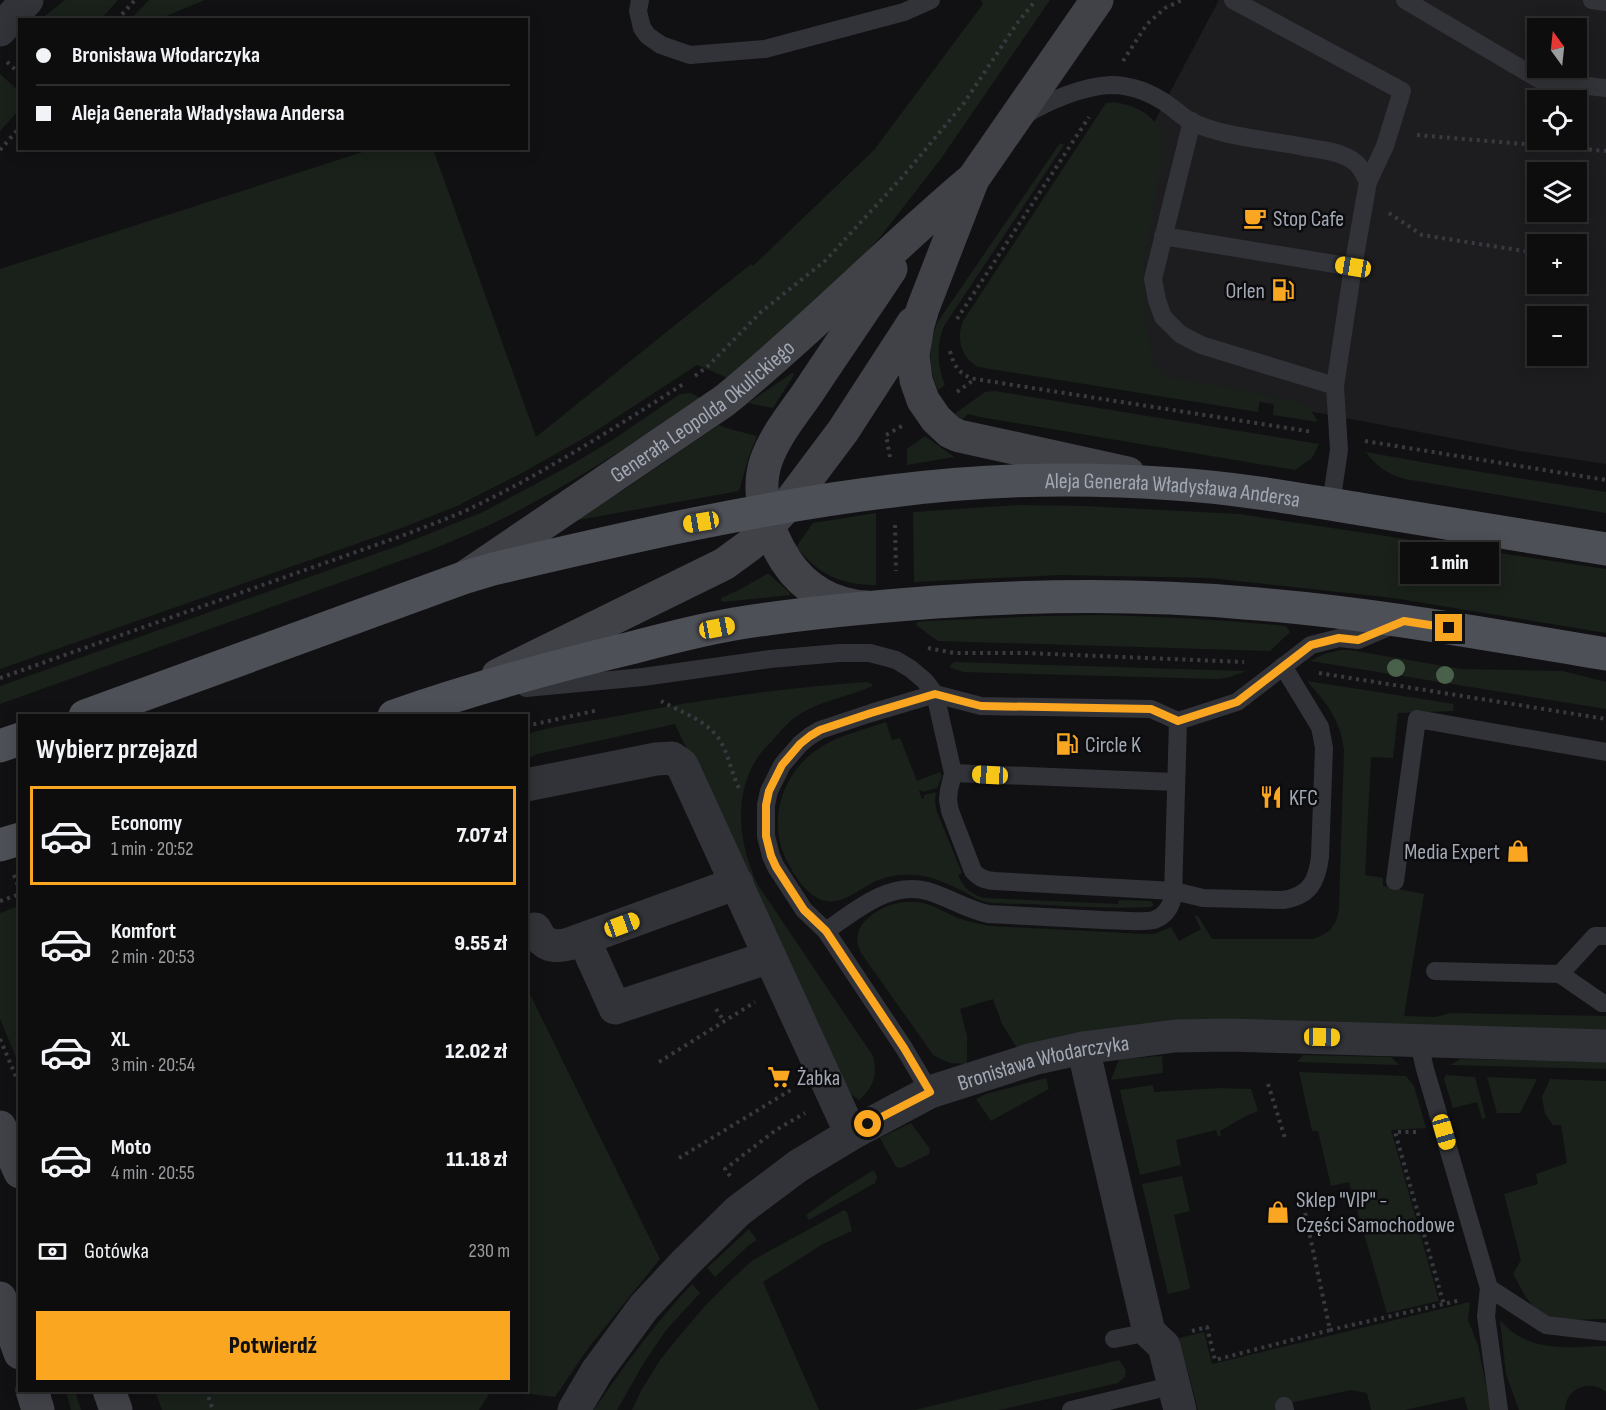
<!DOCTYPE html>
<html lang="pl">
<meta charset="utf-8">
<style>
:root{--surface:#0d0d0e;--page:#1b1b1c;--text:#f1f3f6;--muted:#9a9c9e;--line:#2d2d2e;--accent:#fba621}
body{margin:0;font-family:"Sofia Sans Condensed",sans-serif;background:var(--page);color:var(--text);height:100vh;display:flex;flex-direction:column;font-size:22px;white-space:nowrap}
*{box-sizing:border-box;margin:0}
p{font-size:20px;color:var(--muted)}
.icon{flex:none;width:33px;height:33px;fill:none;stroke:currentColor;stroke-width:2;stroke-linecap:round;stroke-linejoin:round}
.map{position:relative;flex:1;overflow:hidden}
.side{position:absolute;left:18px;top:714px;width:510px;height:678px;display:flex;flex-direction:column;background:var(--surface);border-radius:0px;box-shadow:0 3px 15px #0003,0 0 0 2px var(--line)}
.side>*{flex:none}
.hud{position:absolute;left:18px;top:18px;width:510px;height:132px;border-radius:0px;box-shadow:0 3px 15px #0003,0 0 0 2px var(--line);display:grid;align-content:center;height:132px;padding:0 18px;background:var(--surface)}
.needle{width:39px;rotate:345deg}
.buttons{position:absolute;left:1527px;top:18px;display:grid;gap:12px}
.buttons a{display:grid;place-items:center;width:60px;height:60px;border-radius:0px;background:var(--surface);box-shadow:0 3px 15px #0003,0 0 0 2px var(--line);font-size:30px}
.end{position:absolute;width:27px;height:27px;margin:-14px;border:8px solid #fba621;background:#111;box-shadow:0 0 0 3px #111}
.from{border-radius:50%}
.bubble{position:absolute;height:42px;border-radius:0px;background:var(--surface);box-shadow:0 3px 15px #0003,0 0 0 2px var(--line);font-size:20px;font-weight:800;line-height:42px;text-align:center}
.car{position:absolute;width:18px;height:36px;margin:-18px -9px;border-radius:8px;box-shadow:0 0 4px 2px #0007;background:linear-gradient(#f5c518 24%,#345 0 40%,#f5c518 0 76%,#345 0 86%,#f5c518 0)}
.hud b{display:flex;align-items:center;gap:21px;height:57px;font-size:22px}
.hud b+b{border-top:2px solid var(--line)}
.hud i{width:15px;height:15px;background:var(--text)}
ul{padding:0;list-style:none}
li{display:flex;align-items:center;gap:18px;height:99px;margin:0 12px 9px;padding:0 6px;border:3px solid transparent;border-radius:0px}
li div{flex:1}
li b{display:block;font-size:22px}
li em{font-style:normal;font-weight:800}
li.active{border-color:var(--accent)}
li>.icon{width:54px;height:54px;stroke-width:1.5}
h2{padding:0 18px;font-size:27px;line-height:72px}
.pay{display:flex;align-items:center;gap:15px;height:66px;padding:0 18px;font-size:22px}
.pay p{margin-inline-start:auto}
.button{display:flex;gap:12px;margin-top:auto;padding:12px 18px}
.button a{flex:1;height:69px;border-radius:0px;background:var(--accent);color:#111;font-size:24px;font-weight:800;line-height:69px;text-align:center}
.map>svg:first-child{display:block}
</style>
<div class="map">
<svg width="1606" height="1410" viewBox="0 0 1606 1410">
<rect width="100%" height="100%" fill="#111113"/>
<path fill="#1d1d20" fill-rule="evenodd" d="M1219,0H1606V464L1520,451L1133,378L1150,130ZM1538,28H1576V68H1538ZM1538,100H1576V140H1538ZM1538,172H1576V212H1538ZM1538,244H1576V284H1538ZM1538,316H1576V356H1538Z"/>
<g fill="#19211a">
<polygon points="65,0 118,0 101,19 41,19"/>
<polygon points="149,0 205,0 159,19 131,19"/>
<polygon points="981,0 1050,0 940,160 881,236 849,271 730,379 697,365 591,434 522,473 457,506 404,527 0,669 0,269 372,149 433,149 536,437 751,264 753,266 874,150 983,4"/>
<polygon points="0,74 20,92 19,110 0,131"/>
<path d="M1114,102C1145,107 1166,122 1162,156L1144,259L1145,318L1152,357L1154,365L1165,376L1298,401L1310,409L1318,422L1273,415L1274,402L1260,400L1258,412L978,367C961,358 956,338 963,321L1106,103Z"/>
<path d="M1060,143L1064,145L944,326C936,346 937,365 945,385L938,390C928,367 928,346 937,323Z"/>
<polygon points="792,373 793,373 794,375 773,408 748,403"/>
<polygon points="995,391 1319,444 1312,458 1295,470 980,417 968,414 961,421 953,415 985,392"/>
<path d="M691,393L700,398C638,440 575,482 508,516C482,529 455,540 428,551L0,704V686L403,544L483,512L569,466L611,441L680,394Z"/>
<polygon points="719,425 726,428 757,436 749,456 739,491 573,521 572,519 625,489"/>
<polygon points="925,436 953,456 954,457 907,465 907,449"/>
<path d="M1366,452L1444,466L1606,492V513L1405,479C1387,474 1376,466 1366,452Z"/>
<polygon points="1019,505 1085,506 1239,514 1606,569 1606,633 1393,598 1210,578 1061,575 914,582 913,512"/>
<path d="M876,513V585C840,585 820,575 796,547L813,523Z"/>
<polygon points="767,574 769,574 790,593 790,595 723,602 721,601 721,598 739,590"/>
<path d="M1105,615C1166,617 1226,620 1286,626L1290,632L1270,651L938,641L916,625L917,622L928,621L1045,616Z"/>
<polygon points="1341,650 1350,650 1461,669 1563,671 1606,682 1606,709 1310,661 1324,654"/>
<polygon points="954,662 1246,671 1230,677 1218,679 963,672 949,667"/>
<path d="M1307,681L1454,704L1453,711L1398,713L1393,758L1371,757L1365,875L1383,878V886L1424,894L1404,1016L1436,1017L1450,1013L1606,1016V1030L1017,1048L1002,1024L993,999L960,1009L967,1036V1064L950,1063L934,1056L861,953C855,941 856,929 867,919C884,903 910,897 932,906C941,909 949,915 958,918C969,922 979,924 990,926L1145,934H1154L1171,927L1179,941L1201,929L1194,915L1198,916L1212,939H1313C1330,933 1336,927 1339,908L1344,749C1339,717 1327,704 1307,681Z"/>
<path d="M866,682L872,684V686C849,697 822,700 800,714C789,721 781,730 773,740C768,745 762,751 758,757C732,796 739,846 758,885L873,1056C878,1074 873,1089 859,1100L852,1095L847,1088L675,724L538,754L527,758V734C551,726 585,722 612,717C696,700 780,688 866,682Z"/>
<path d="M886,722L892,740L900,738L917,781L940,772L942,777L937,788L923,792L922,790L919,791L922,799L924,798V795L936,792L935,803L937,812L962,873L958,875C964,888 970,894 984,898L1118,904L1119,900L1151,901L1154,905L1151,907C1110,909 1069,906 1029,904C1016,903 994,905 983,901C978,900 972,896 967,893C949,885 932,875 912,875C898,874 884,877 872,883C856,891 841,906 822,900C807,895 796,878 789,865C764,821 783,767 826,744C844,734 866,729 886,722Z"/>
<polygon points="19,906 20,906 19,1064 0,1019 0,913"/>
<polygon points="527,988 660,1259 589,1347 555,1397 506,1391 526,1390"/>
<polygon points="1303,1055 1391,1057 1399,1065 1297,1062"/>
<polygon points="1162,1056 1163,1073 1111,1080 1119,1059"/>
<polygon points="1461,1059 1606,1062 1606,1069 1450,1065"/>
<polygon points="1299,1072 1406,1076 1414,1086 1426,1128 1391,1130 1439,1301 1387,1313 1349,1182 1331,1186 1318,1131 1312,1131"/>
<polygon points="1446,1075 1475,1077 1486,1118 1482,1119 1477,1102 1453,1108 1444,1079"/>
<polygon points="1487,1077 1537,1079 1520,1113 1497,1113"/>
<polygon points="1046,1078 1049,1089 991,1121 976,1099 986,1094"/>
<path d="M1550,1079L1606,1081V1319C1584,1319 1550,1324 1533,1306C1525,1298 1519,1284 1513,1274L1521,1260L1504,1194L1538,1184L1536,1174L1567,1163L1561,1125H1553L1545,1114L1542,1097Z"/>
<polygon points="1153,1085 1154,1092 1220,1088 1251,1089 1258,1111 1246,1116 1220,1131 1221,1136 1218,1136 1216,1130 1176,1140 1181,1165 1140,1175 1120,1090"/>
<polygon points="911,1123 930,1149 929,1154 901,1168 896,1167 880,1138"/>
<polygon points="872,1171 874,1171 877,1177 875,1183 809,1220 806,1215 840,1191"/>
<polygon points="1182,1176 1190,1211 1174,1215 1190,1287 1189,1289 1168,1294 1142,1184"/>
<polygon points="844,1210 847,1212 852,1231 823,1244 763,1282 819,1410 632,1410 641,1391 660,1360 677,1339 704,1307 732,1279 753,1260"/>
<polygon points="749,1229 757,1240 749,1245 715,1277 707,1268"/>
<path d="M692,1284L700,1293L667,1329L645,1361L617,1410H594C625,1364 654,1325 692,1284Z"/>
<polygon points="1470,1302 1468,1320 1478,1345 1491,1410 1468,1410 1464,1397 1404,1410 1371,1410 1367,1393 1351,1390 1276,1406 1277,1410 1198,1410 1179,1338 1204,1332 1212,1364"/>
<path d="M1500,1320C1505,1325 1509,1330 1514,1333C1541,1352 1575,1347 1606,1346V1392C1590,1378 1565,1389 1565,1410H1519L1506,1374Z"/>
<polygon points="1119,1360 1126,1370 1125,1377 1118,1383 999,1410 915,1410"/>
<polygon points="66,1391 75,1391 81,1410 71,1410"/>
<polygon points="155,1391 155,1390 491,1391 479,1410 162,1410"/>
</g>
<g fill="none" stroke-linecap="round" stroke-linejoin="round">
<g stroke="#383a3f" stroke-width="4" stroke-dasharray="3 4.5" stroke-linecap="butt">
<polyline points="117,20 135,0"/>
<polyline points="1123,61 1147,24 1165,8 1182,0"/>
<polyline points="7,62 20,74"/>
<polyline points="1417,135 1606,151"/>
<polyline points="0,150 20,127"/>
<polyline points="1389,213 1422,235 1537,253"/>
<polyline points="957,319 1089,117"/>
<path d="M950,351C954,367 960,375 975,379L1313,432"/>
<polyline points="695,376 708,366 761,312 826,260 905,174 964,103 1018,22 1036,0"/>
<polyline points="957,392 975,379"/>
<polyline points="1365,441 1606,480"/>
<polyline points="890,457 886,435 902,426"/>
<polyline points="895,525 896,571"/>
<polyline points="928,648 954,653 1026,653 1244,662"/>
<polyline points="1319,673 1606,719"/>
<path d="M0,678L407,534C427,526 447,519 467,510C543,474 614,428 685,383"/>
<path d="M661,701C681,712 711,722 722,744C730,759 732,776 741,792"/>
<polyline points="526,726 599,710"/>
<polyline points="14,875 20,891"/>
<polyline points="0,901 20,894"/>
<polyline points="716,1009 724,1021"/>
<polyline points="0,1039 20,1086"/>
<polyline points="659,1062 755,1002"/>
<polyline points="1268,1084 1285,1138"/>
<polyline points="1416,1132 1395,1132 1444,1305"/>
<polyline points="679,1158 794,1088"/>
<polyline points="730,1176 725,1169 776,1130 805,1113"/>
<polyline points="1330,1330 1461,1300"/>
<polyline points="1192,1331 1207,1327 1215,1360 1330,1330 1301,1194"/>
<polyline points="206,1390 213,1410"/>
</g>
<g stroke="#323338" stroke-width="18">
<polyline points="640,0 638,11 642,28 648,36 661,45 690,55 765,49 904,12 931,0"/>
<polyline points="1233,0 1402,91 1385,146 1368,182"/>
<polyline points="1405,0 1542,81 1606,88"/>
<polyline points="1592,0 1606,2"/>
<path d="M1025,115C1048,101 1083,86 1111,85C1133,85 1152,93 1170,106C1177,111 1184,118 1192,122C1223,137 1270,140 1304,147C1322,150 1341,151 1356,163C1361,167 1365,176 1368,182L1353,267L1335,386L1339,450L1331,504"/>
<polyline points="1192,121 1153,279 1157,300 1163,317 1180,334 1201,345 1335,386"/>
<polyline points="1163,236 1353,267"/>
<path d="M526,688L643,677L770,659L839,653H870L896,660L911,669L925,681L935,694L953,773L949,790L948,800L950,811L973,871C979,878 985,880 994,881L1174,891L1203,898L1283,900C1310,896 1317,881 1320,857L1324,748L1322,737L1320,727L1283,666"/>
<polyline points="953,773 1175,782"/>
<polyline points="1395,881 1417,719 1606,752"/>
<path d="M826,931C855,911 889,881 927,891C948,897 966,909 988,914C1026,916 1065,918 1103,920C1117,920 1140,923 1154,920C1165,916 1171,907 1173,896L1178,721"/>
<polyline points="1435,971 1560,974 1595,936 1606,936"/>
<polyline points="1560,974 1602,1003 1606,1003"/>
<polyline points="1418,1039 1425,1069 1489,1288 1546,1325 1606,1332"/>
<polyline points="930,1092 904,1048 826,931 804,910 776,867 771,856 766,836 766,805 769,791 782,765 800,744 810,736 820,730 871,713 935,694 981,706 1151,709 1178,721 1237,702 1311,645 1339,638 1358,640 1396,624"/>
<polyline points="1489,1288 1486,1316 1499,1410"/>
<polyline points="1114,1339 1149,1332"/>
<polyline points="1284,1406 1285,1410"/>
<polyline points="1071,1410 1175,1385"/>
</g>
<g stroke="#323338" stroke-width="33">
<polyline points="526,785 656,759 672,758 682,765 851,1134"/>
<path d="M535,929C543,945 551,948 569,944L737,883"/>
<polyline points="591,955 615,1008 770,957"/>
<polyline points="1083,1048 1149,1332 1164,1346 1180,1410"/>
<path id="s1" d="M574,1410L597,1371L644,1307L685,1263L738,1211L798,1166L851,1134L930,1092L1033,1059L1083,1048L1175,1036L1227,1035L1606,1046"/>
</g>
<polyline stroke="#323338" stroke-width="33" points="0,30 27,0"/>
<g stroke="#404248" stroke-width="33">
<polyline points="1097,0 973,179 923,308 918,325 913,355 916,380 923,400 936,419 950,432 959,436 1128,473"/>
<path id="s2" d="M468,575L724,401C809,332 885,253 969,182"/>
<path d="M867,607C834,606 804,589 786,561C768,533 755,494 766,461C775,435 794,413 809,391C836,350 864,310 891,269"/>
<polyline points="498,675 724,564 750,545 786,507 843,431 913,323"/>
<polyline points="0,1127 20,1172"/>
<polyline points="0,1298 20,1353"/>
<polyline points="32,1390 38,1410"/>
<polyline points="109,1390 116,1410"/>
</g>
<g stroke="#4e5057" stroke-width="33">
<path id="s3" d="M85,716L463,578L493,569C625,538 758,507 892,491C985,479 1082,477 1175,484C1237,488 1299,499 1360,509C1442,523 1524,536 1606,549"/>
<path d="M394,716C472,689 551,667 631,648C665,639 699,630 734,624C801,613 869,607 936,602C1039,595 1143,594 1245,603C1366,612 1486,634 1606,654"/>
<polyline points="0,746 20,739"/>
<polyline points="0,845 20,839"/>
</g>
</g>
<g fill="#49604b">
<circle cx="1396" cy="668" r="9"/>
<circle cx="1445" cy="675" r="9"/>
</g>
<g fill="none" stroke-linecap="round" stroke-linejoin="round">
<polyline stroke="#fba621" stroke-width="8" points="868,1124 930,1092 904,1048 826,931 804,910 776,867 771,856 766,836 766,805 769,791 782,765 800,744 810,736 820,730 871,713 935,694 981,706 1151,709 1178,721 1237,702 1311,645 1339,638 1358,640 1404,621 1449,628"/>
</g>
<defs>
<g id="cafe-bare" transform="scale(1.8)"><path d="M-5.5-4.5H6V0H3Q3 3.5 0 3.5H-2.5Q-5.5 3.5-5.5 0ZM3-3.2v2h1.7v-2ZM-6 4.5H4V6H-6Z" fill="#fba621" stroke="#0c0c0e" stroke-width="2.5" paint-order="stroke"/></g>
<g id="fuel-bare" transform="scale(1.8)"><path d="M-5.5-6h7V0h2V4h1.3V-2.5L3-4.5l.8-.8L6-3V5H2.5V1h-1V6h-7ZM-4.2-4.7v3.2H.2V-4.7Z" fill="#fba621" stroke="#0c0c0e" stroke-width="2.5" paint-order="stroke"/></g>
<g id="restaurant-bare" transform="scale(1.8)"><path d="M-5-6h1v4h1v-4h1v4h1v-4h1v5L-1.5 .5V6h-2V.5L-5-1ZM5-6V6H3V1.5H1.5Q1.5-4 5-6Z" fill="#fba621" stroke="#0c0c0e" stroke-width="2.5" paint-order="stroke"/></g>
<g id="shop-bare" transform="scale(1.8)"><path d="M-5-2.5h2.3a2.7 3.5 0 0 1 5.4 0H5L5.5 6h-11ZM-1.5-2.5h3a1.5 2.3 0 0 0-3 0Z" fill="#fba621" stroke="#0c0c0e" stroke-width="2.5" paint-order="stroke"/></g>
<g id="supermarket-bare" transform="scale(1.8)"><path d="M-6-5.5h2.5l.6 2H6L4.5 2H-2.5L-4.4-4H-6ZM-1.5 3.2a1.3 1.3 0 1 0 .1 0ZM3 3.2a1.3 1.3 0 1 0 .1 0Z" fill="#fba621" stroke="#0c0c0e" stroke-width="2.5" paint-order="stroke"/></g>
</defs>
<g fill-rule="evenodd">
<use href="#cafe-bare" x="1255" y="218"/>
<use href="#fuel-bare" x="1283" y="290"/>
<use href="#fuel-bare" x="1067" y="744"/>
<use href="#restaurant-bare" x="1271" y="797"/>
<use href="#shop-bare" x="1518" y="851"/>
<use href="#supermarket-bare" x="779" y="1077"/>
<use href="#shop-bare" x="1278" y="1212"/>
</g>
<g text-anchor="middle" stroke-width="5" stroke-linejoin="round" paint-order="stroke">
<g font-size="22" fill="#a1a8b4" stroke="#0c0c0e" text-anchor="start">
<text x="1273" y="226">Stop Cafe</text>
<text x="1265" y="298" text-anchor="end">Orlen</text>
<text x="1085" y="752">Circle K</text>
<text x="1289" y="805">KFC</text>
<text x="1500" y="859" text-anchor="end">Media Expert</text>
<text x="797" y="1085">Żabka</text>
<text x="1296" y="1207">Sklep "VIP" -<tspan x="1296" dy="25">Części Samochodowe</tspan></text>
</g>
<g font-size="22" fill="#a1a8b4" stroke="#0c0c0e">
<text dy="8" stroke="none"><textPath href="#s2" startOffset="286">Generała Leopolda Okulickiego</textPath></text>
<text dy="8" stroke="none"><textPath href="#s3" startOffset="1122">Aleja Generała Władysława Andersa</textPath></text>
<text dy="8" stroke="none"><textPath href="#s1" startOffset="603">Bronisława Włodarczyka</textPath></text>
</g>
</g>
</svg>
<div class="buttons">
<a><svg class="needle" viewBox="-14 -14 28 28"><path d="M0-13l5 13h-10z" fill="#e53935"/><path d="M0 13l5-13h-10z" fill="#9a9c9e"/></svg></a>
<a><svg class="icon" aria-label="locate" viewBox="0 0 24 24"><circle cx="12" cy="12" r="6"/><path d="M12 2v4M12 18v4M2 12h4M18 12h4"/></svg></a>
<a><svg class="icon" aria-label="layers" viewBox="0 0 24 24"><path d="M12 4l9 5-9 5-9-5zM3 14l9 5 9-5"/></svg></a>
<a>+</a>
<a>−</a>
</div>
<i class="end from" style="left:868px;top:1124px"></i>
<i class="end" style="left:1449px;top:628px"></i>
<div class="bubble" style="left:1400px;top:542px;width:99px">1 min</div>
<i class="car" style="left:1353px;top:267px;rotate:279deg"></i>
<i class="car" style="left:701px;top:522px;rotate:260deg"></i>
<i class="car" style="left:717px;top:628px;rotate:79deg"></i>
<i class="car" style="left:990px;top:775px;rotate:273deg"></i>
<i class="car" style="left:622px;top:925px;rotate:70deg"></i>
<i class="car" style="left:1322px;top:1037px;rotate:91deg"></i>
<i class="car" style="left:1444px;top:1132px;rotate:164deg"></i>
<div class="hud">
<b><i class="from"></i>Bronisława Włodarczyka</b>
<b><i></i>Aleja Generała Władysława Andersa</b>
</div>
<section class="side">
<h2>Wybierz przejazd</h2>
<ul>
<li class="active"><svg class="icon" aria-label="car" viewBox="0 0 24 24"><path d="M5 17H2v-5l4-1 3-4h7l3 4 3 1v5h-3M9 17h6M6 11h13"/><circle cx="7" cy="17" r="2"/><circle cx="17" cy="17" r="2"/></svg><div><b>Economy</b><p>1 min · 20:52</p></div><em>7.07 zł</em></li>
<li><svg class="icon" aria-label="car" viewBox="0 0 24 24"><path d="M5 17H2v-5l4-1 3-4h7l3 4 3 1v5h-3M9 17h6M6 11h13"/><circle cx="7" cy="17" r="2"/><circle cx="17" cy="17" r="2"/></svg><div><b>Komfort</b><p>2 min · 20:53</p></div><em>9.55 zł</em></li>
<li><svg class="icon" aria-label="car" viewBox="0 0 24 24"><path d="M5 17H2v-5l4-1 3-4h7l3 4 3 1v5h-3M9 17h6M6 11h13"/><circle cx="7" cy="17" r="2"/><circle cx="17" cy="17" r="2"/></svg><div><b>XL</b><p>3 min · 20:54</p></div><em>12.02 zł</em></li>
<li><svg class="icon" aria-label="car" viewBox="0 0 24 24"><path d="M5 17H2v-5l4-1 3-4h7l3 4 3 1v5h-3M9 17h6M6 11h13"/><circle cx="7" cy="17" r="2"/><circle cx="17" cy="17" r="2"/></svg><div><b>Moto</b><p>4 min · 20:55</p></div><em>11.18 zł</em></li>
</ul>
<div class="pay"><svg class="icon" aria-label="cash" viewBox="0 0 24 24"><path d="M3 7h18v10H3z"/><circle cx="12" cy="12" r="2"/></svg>Gotówka<p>230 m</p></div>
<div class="button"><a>Potwierdź</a></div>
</section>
</div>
